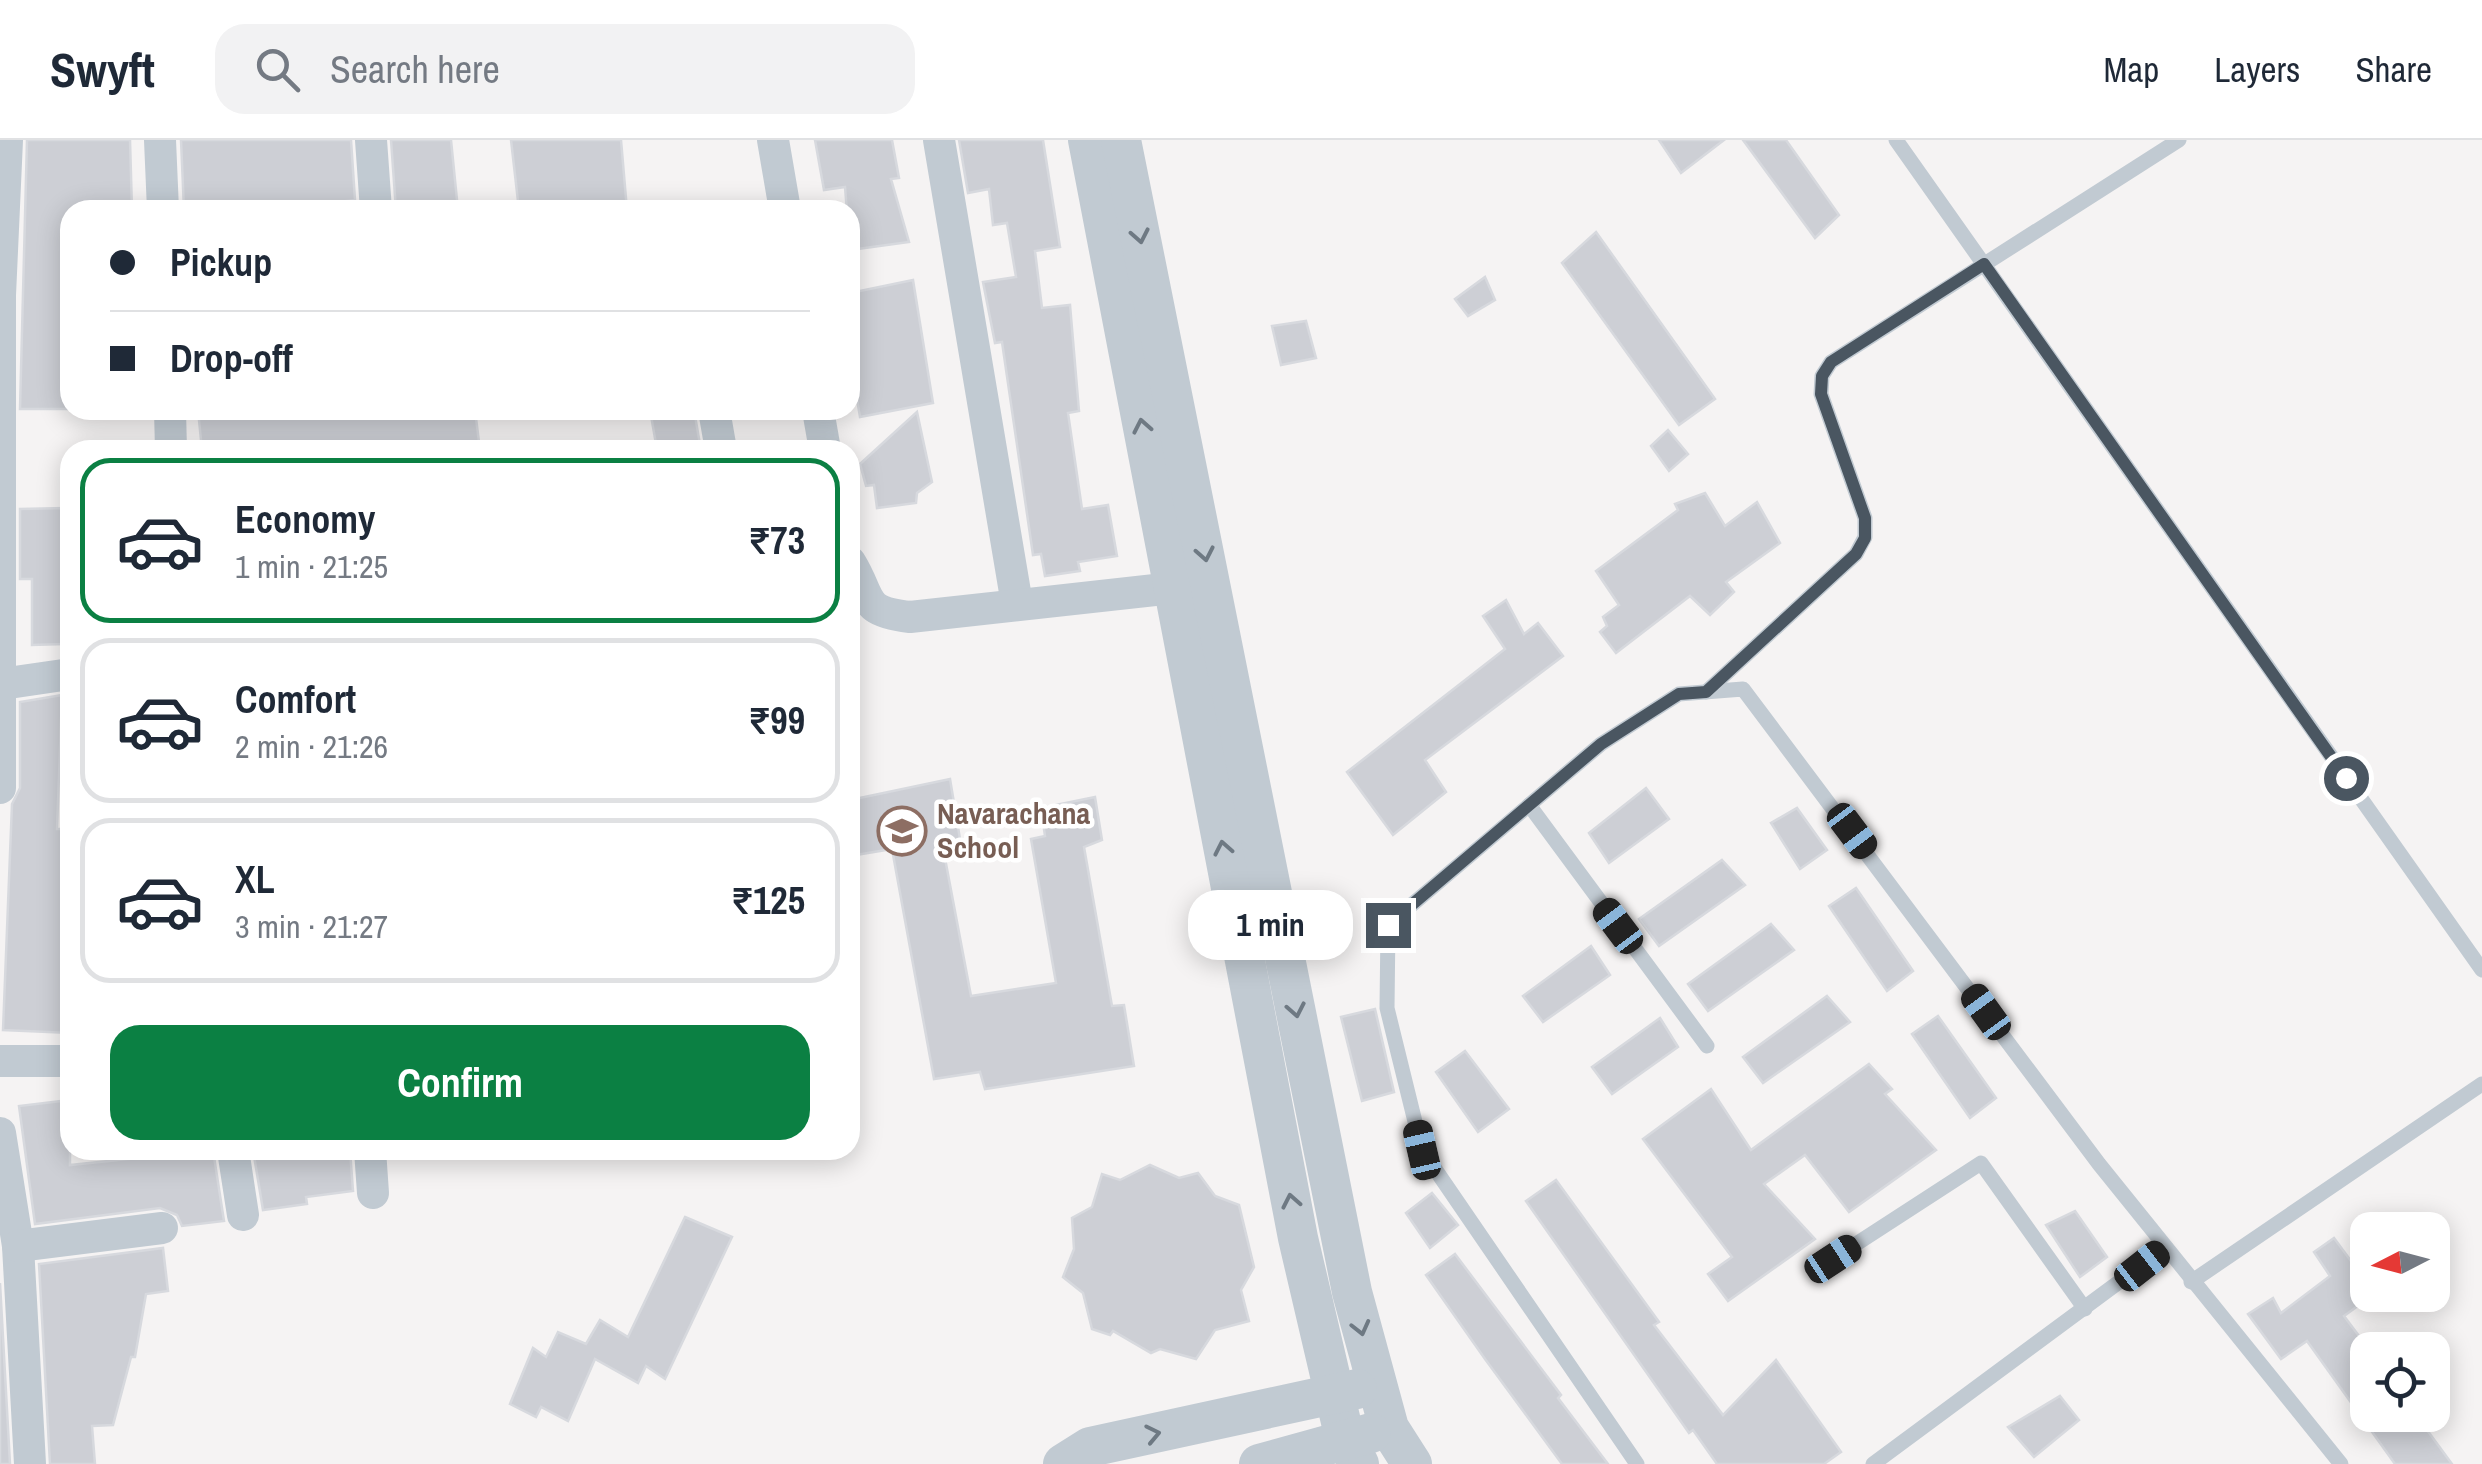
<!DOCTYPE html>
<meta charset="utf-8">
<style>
:root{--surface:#fff;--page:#f2f2f3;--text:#1f2937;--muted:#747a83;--line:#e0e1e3;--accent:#0b8043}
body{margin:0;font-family:"Archivo Narrow",sans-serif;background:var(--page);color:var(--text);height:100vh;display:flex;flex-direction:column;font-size:38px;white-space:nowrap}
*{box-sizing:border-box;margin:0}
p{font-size:32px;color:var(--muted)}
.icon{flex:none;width:55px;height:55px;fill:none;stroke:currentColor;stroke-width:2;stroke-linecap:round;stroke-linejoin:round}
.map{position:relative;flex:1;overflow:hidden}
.panel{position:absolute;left:60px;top:300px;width:800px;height:720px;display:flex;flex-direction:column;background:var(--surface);border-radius:30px;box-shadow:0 5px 25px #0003}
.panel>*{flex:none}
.top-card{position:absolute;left:60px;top:60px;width:800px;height:220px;border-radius:30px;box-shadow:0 5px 25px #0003;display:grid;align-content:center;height:220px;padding:0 50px;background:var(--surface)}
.needle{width:65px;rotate:264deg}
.controls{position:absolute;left:2350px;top:1072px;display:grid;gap:20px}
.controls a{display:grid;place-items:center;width:100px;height:100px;border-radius:20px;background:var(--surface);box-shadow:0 5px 25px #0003;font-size:50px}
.end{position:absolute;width:45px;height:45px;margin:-22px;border:12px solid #4a5661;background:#fff;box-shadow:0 0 0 5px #fff}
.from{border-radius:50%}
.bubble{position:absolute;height:70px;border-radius:30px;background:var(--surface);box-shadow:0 5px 25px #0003;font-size:32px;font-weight:700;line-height:70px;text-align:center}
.car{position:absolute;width:30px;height:60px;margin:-30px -15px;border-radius:12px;box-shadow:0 0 8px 2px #0007;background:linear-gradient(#222 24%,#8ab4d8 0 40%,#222 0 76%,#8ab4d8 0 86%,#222 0)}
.top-card b{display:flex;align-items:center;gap:35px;height:95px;font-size:38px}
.top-card b+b{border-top:2px solid var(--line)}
.top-card i{width:25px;height:25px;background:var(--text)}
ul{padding:18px 0 0;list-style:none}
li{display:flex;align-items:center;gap:30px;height:165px;margin:0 20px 15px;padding:0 30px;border:5px solid var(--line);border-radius:30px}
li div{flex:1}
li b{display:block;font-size:38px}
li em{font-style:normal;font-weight:700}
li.on{border-color:var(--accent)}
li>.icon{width:90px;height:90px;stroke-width:1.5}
.cta{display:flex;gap:20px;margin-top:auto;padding:20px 50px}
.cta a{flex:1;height:115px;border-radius:30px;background:var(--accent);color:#fff;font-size:40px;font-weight:700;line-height:115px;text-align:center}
header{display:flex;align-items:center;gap:60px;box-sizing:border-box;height:140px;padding:0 50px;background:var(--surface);border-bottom:2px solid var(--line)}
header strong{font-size:48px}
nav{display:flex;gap:55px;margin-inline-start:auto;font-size:35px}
.search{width:700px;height:90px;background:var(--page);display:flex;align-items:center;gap:25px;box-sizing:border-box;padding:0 35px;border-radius:30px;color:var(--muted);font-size:38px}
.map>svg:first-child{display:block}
</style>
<header>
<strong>Swyft</strong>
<div class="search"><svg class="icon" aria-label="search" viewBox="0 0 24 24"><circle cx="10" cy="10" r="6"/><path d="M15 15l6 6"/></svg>Search here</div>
<nav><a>Map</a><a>Layers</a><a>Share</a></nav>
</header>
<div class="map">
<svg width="2482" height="1324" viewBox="0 0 2482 1324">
<rect width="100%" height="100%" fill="#f5f3f3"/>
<g fill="#cdcfd5" stroke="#d7d9de" stroke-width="2.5">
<polygon points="27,0 130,0 132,70 70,70 70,269 20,269"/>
<polygon points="181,0 351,0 355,60 274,70 184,70"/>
<polygon points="391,0 451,0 458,70 396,70"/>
<polygon points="511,0 621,0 627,70 519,70"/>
<polygon points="815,0 892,0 899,38 891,39 909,102 850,110 845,47 824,50"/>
<polygon points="959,0 1043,0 1060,107 1035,111 1042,168 1070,165 1079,271 1068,273 1082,369 1108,365 1117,416 1078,422 1080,431 1045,436 1041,414 1033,415 1002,202 995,203 983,142 1016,137 1007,83 993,85 989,49 968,53"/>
<polygon points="1659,0 1724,0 1681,33"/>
<polygon points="1743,0 1786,0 1839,75 1815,98"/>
<polygon points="1596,92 1715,259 1679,285 1562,123"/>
<polygon points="1485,137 1495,160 1468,176 1455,159"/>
<polygon points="913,140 933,263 860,277 857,259 850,262 850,153"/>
<polygon points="1306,181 1316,218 1281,225 1272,186"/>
<polygon points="198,270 475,270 480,310 202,310"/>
<polygon points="650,270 694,270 701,310 662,310 661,304 656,304"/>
<polygon points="917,272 932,342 917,353 916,363 877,368 874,345 866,346 860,324"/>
<polygon points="1668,290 1688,314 1669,331 1651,306"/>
<polygon points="1705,353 1725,386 1757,362 1780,403 1726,442 1734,452 1710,475 1690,456 1616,513 1600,492 1607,486 1603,477 1619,465 1596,431 1678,370 1675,364"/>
<polygon points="65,368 70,479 64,479 64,504 32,505 32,439 20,439 20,369"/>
<polygon points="1506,460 1524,494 1538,483 1563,516 1425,620 1446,652 1393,695 1347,632 1505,509 1483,476"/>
<polygon points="62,555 57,689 70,689 70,893 3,890 12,664 20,648 20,562"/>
<polygon points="950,639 962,711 944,713 971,856 1056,843 1031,699 1045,696 1041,668 1095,657 1102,700 1084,707 1112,866 1124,865 1134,926 985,949 980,932 934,939 892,709 850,716 850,660"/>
<polygon points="1646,648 1669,679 1609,723 1589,693"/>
<polygon points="1797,668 1827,710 1800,729 1771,683"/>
<polygon points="1722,720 1745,745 1659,806 1639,779"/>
<polygon points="1856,748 1913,831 1887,851 1829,766"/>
<polygon points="1771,784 1794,810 1708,871 1688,844"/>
<polygon points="1591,806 1610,835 1543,882 1523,856"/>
<polygon points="1827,856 1850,882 1763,943 1743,917"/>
<polygon points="1375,869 1394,952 1362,961 1341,877"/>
<polygon points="1938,876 1996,958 1970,978 1912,894"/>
<polygon points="1660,878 1678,907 1612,954 1592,927"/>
<polygon points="1465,911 1509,969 1478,992 1436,932"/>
<polygon points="1869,924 1892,949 1885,954 1936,1010 1849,1072 1805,1015 1764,1044 1815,1099 1728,1161 1708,1134 1732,1117 1643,999 1711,949 1751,1010"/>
<polygon points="70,960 70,1025 213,1010 224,1081 182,1086 177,1075 160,1068 35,1084 19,966"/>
<polygon points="253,1010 350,1010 353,1051 306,1057 307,1064 263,1070"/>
<polygon points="1150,1025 1179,1038 1198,1033 1215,1056 1239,1065 1254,1127 1241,1150 1249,1181 1215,1190 1196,1219 1160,1209 1151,1213 1113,1191 1110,1195 1092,1189 1083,1153 1063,1137 1074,1109 1072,1078 1092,1067 1102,1034 1120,1040"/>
<polygon points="1556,1040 1659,1182 1654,1185 1723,1275 1776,1220 1841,1312 1824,1324 1717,1324 1693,1290 1689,1293 1526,1061"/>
<polygon points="1432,1053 1458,1085 1430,1108 1406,1073"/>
<polygon points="2075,1071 2107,1117 2080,1137 2046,1085"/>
<polygon points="685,1077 732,1097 665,1239 646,1226 638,1243 595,1219 568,1281 541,1267 536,1277 510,1264 533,1208 546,1217 558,1192 586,1204 600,1180 628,1197"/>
<polygon points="2334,1098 2368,1144 2368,1155 2373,1155 2344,1176 2368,1208 2368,1275 2416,1275 2452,1324 2395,1324 2307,1201 2281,1219 2248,1174 2273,1158 2281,1173 2330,1136 2314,1112"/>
<polygon points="163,1108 168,1151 146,1154 135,1217 131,1217 113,1285 92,1286 95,1324 50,1324 39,1124"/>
<polygon points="1455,1114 1561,1255 1558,1258 1608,1324 1562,1324 1485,1219 1426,1135"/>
<polygon points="0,1143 10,1324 0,1324"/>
<polygon points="2060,1256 2079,1280 2034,1317 2008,1287"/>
</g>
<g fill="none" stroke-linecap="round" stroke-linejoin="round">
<g stroke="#c1cad2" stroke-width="15">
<polyline points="1896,0 2482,830"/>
<polyline points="1706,552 1856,414 1865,397 1865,378 1821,254 1822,236 1831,222 2179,0"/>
<polyline points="1529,665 1707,906"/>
<polyline points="1833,1119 1981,1023 2085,1169"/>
<polyline points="2191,1142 2482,944"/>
<polyline points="1637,1324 1422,1010 1387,868 1388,785 1601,604 1679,554 1743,549 2099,1024 2341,1324"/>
<polyline points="1873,1324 2165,1108"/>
</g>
<g stroke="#c1cad2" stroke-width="32">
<polyline points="160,0 163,70"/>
<polyline points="371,0 376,70"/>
<polyline points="773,0 785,70"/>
<polyline points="939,0 1017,464"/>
<polyline points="170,270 171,310"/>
<polyline points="714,270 721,310"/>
<polyline points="818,270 825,310"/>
<path d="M850,422C873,459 859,471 910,477L1173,448"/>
<polyline points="2,544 70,534"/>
<polyline points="0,648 0,155 7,0"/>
<polyline points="0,921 70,921"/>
<polyline points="0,993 18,1106 30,1324"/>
<polyline points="233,1010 243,1075"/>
<polyline points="370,1010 373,1053"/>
<polyline points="18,1106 162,1088"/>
</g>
<g stroke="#c1cad2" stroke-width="40">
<polyline points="1088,0 1298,1098 1345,1299 1359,1324"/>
<polyline points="1121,0 1352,1152 1389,1288 1412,1324"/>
<polyline points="1063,1324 1090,1307 1357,1249"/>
<polyline points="1259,1324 1371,1293"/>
</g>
</g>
<defs><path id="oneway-chevron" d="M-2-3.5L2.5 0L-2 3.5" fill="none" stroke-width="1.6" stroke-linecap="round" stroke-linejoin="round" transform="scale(2.5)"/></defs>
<g stroke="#6e7983">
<use href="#oneway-chevron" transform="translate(1140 96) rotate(79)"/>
<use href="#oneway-chevron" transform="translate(1142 286) rotate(-101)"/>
<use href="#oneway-chevron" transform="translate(1205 414) rotate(79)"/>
<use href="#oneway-chevron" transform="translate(1223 708) rotate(-101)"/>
<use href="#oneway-chevron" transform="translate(1296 870) rotate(79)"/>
<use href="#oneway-chevron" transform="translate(1291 1061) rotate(-101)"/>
<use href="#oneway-chevron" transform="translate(1361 1188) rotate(76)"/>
<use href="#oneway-chevron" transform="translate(1153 1294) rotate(-12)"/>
</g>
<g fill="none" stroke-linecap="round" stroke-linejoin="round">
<polyline stroke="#4a5661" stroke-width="12" points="1388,785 1601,604 1679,554 1706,552 1856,414 1865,398 1865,378 1821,254 1822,236 1831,222 1984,124 2346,638"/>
</g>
<defs>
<g id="school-ring" transform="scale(2.5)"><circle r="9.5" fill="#fff" stroke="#8d6e63" stroke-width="1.5"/><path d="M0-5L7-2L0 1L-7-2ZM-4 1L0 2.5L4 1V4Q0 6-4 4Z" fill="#8d6e63"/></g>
</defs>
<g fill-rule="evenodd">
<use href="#school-ring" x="902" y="691"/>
</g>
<g text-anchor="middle" stroke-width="9" stroke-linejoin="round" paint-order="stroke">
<g font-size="30" font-weight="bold" fill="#785e54" stroke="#fff" text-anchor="start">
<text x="937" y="684">Navarachana<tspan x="937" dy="34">School</tspan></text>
</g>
</g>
</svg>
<div class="controls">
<a><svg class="needle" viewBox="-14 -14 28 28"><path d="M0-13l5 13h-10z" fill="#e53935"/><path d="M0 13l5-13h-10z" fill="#747a83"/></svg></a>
<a><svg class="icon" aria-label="locate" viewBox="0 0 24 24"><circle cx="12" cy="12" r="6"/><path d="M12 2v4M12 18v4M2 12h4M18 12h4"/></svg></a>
</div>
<i class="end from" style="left:2346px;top:638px"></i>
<i class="end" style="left:1388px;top:785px"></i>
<div class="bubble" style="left:1188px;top:750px;width:165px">1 min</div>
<i class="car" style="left:1852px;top:691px;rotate:143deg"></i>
<i class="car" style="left:1618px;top:786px;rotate:323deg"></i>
<i class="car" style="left:1986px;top:872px;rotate:324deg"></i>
<i class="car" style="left:1422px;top:1010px;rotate:347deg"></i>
<i class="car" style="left:1833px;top:1119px;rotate:57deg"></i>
<i class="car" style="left:2142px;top:1126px;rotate:52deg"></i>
<div class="top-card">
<b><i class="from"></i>Pickup</b>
<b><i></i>Drop-off</b>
</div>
<section class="panel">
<ul>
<li class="on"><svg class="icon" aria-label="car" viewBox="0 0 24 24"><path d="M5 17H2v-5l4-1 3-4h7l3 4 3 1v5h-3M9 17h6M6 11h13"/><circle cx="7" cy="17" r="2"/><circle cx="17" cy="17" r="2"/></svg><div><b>Economy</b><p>1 min · 21:25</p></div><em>₹73</em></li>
<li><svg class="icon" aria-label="car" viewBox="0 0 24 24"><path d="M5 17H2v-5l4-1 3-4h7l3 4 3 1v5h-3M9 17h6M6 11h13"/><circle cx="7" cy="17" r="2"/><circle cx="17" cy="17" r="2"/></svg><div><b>Comfort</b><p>2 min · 21:26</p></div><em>₹99</em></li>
<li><svg class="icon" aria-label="car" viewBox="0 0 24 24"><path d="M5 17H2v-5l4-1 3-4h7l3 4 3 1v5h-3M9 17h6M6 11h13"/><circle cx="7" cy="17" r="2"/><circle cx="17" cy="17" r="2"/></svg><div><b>XL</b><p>3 min · 21:27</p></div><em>₹125</em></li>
</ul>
<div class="cta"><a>Confirm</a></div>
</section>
</div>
